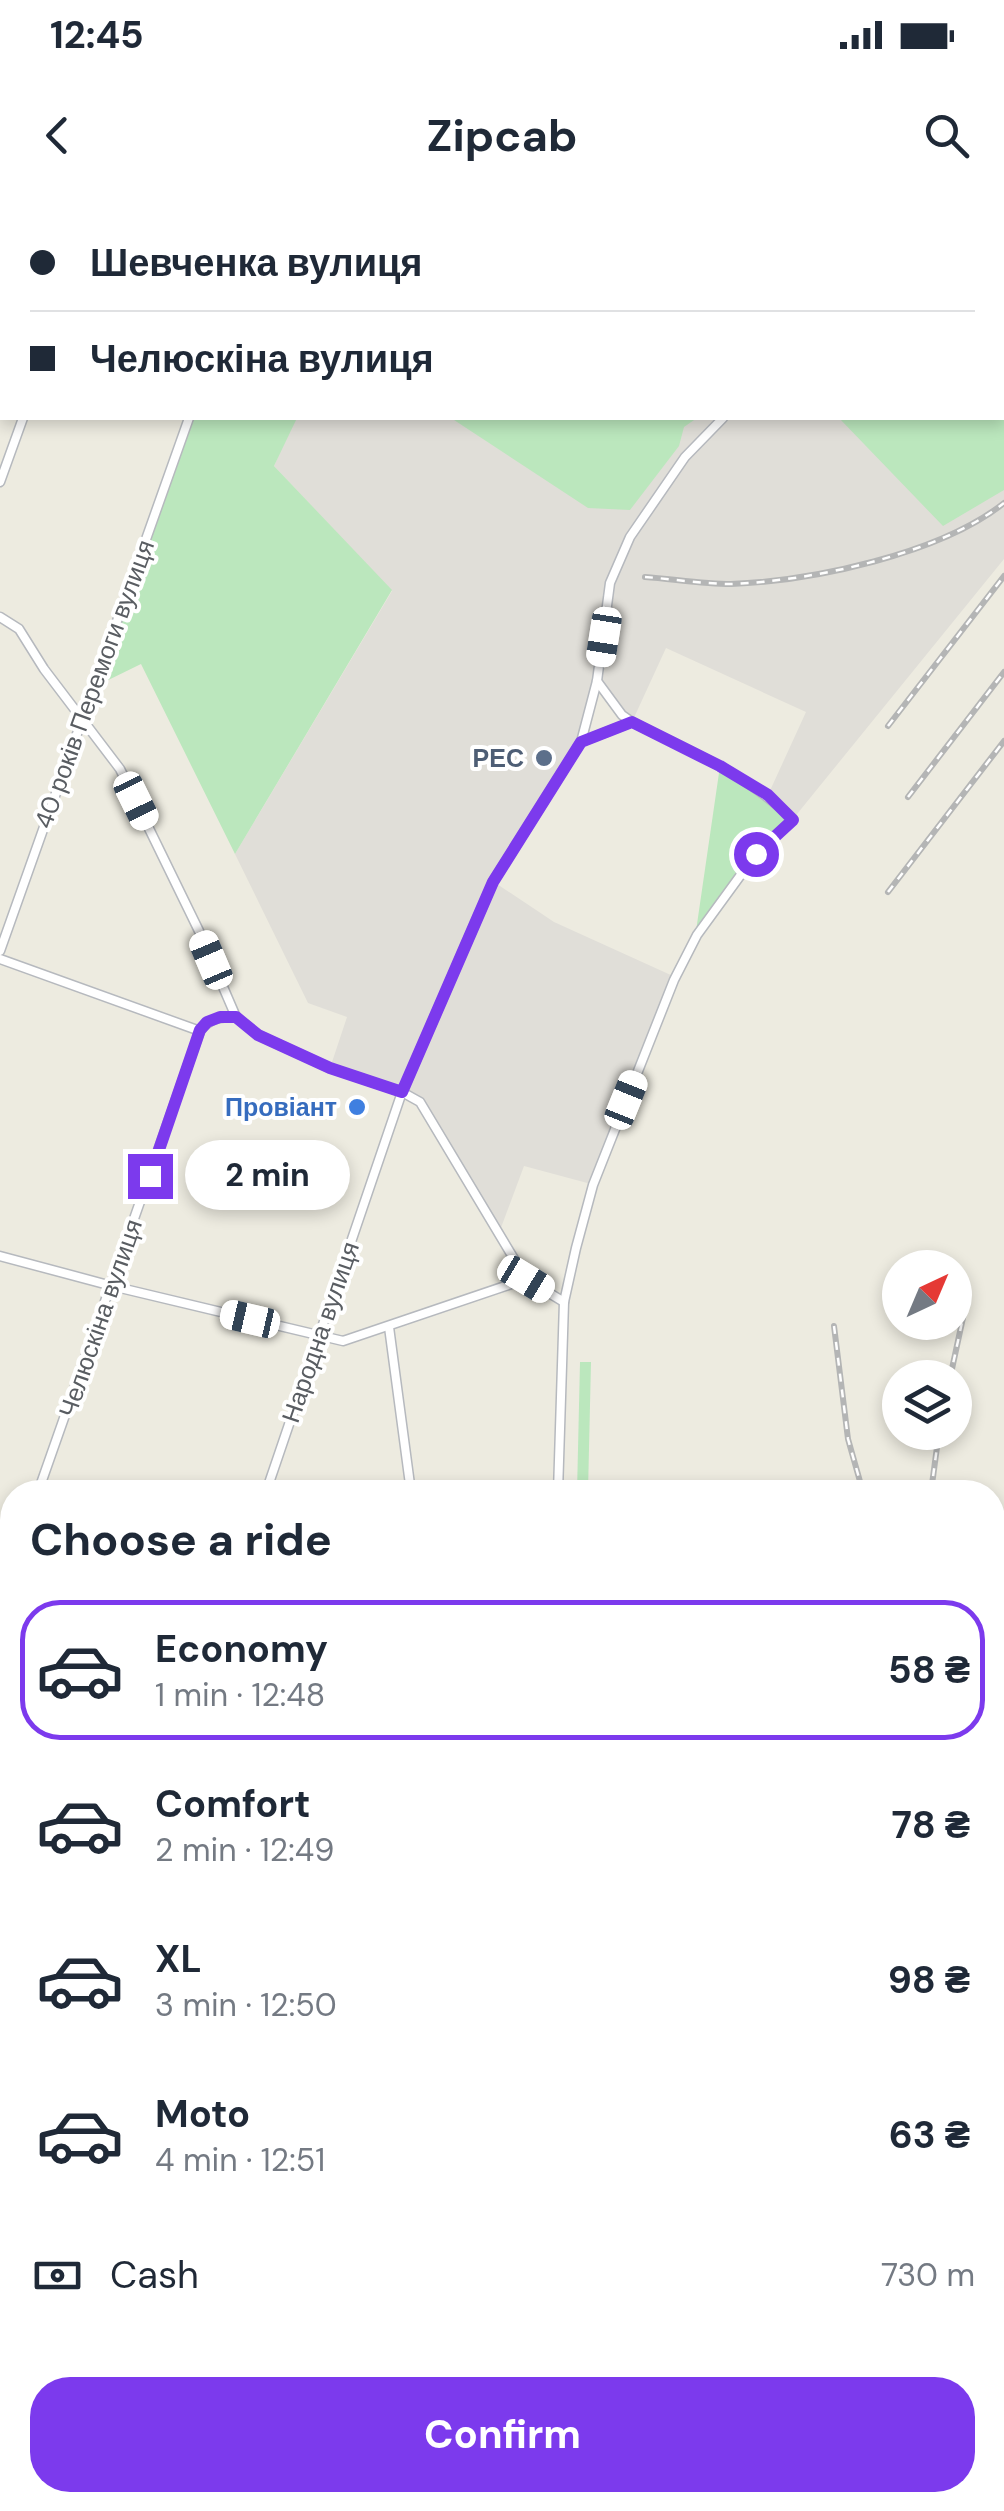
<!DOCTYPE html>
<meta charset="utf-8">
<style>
:root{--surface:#fff;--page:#f6f6f7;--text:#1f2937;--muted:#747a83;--line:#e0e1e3;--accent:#7c3aed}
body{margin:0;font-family:"DM Sans",sans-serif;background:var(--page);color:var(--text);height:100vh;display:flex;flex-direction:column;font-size:38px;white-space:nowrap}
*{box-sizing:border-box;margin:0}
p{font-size:32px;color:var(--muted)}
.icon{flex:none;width:55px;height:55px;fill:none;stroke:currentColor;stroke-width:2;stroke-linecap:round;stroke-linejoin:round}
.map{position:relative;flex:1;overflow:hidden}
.drawer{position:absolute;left:0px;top:1280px;width:1005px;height:1032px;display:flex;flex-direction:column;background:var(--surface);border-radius:40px 40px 0 0;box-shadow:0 5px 15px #0003}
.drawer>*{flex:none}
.guide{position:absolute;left:0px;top:0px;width:1005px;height:220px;box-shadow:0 5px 15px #0003;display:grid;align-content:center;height:220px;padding:0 30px;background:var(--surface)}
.needle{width:65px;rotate:44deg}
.fabs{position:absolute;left:882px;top:1050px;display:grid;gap:20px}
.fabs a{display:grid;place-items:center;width:90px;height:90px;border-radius:50%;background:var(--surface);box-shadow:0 5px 15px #0003;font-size:50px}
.end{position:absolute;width:45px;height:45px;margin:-22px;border:12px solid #7c3aed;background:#fff;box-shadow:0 0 0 5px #fff}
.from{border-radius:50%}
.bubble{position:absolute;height:70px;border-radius:35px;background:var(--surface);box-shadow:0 5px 15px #0003;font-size:32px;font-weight:700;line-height:70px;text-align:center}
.car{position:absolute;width:30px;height:60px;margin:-30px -15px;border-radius:12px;box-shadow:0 0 8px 2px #0007;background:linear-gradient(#fff 24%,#345 0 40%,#fff 0 76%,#345 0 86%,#fff 0)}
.guide b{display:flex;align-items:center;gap:35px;height:95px;font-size:38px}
.guide b+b{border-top:2px solid var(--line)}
.guide i{width:25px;height:25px;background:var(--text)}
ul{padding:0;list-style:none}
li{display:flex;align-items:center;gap:30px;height:140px;margin:0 20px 15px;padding:0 10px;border:5px solid transparent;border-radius:40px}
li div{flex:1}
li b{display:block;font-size:38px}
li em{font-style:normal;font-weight:700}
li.on{border-color:var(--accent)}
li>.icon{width:90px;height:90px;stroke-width:1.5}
h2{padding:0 30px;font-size:45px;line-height:120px}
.pay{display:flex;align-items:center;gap:25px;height:110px;padding:0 30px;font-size:38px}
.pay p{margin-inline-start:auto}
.primary-button{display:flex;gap:20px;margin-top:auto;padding:20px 30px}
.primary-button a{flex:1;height:115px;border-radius:40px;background:var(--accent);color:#fff;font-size:40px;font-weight:700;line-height:115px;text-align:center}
.status{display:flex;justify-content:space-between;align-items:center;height:70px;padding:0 50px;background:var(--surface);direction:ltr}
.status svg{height:28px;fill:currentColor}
header{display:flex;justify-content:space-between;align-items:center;height:130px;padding:0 30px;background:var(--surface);font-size:45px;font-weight:700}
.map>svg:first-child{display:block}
</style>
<div class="status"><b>12:45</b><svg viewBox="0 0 49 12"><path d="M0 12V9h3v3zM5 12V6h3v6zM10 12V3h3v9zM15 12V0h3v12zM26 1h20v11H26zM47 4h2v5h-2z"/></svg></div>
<header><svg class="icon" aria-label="back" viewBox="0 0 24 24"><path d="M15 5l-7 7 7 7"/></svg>Zipcab<svg class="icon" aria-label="search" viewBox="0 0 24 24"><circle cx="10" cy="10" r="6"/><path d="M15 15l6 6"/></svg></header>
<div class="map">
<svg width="1004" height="2311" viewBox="0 0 1004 2311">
<rect width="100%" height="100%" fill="#edebe0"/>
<polygon fill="#e0ded8" points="1004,18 1004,359 793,619 768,595 806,512 666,448 632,522 598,483 581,542 494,682 554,722 673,776 624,892 591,984 524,966 499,1033 420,902 330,868 347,817 308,803 235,654 392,391 274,266 293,222 297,218 1002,218"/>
<g fill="#bbe7bd">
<polygon points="276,0 1004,0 1004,59 1002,2 275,2"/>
<polygon points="1004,214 1004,290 943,326 839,218 998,218"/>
<polygon points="189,218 297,218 274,266 392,390 235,654 141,464 92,488"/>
<polygon points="451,218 697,218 684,227 679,246 630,310 588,308"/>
<polygon points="720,566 793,619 756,654 696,731"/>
<polygon points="580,1162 591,1162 588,1292 577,1292"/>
<polygon points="0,1859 12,1863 12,2199 0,2200"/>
</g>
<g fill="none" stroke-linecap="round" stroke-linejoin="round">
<g stroke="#b6b9be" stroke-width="11">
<g id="minor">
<polyline points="114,0 122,2"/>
<polyline points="98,2 99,0"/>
<polyline points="182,2 182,0"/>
<polyline points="275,2 276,0"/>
<polyline points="1002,19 1004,18"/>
<polyline points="0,282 23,218"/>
<polyline points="0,417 19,429 44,469 120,569 199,731 236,817 258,835 330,868 402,892 420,902 526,1079 564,1102"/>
<polyline points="597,481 622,515 632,522"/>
<polyline points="0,751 189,218"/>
<path d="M0,759L200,831C210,818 220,817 236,817"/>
<polyline points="0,1056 112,1086 343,1141 526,1079"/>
<polyline points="389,1127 411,1292"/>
<polyline points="38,1292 200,831"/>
<polyline points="266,1292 402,892 493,682 581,542 597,481 610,383 630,337 685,257 723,218"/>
<path d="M558,1292L564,1102L576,1048L593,985L674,780L697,735L756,654L793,619C746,574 690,551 632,522L581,542"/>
<polyline points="0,1334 12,1338"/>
<polyline points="0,1401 12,1364"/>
<polyline points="0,1567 12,1572"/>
<polyline points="0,1859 12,1863"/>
<polyline points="0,2200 12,2199"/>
<polyline points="93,2300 94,2311"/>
<polyline points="250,2300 253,2311"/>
<polyline points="433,2300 433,2311"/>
<polyline points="579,2300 579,2311"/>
<polyline points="723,2300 723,2311"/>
<polyline points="316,2311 358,2300"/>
</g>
</g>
<use href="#minor" stroke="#fff" stroke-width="8"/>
<g stroke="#b4b5b5" stroke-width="6">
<g id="rail">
<path d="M645,377C673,379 703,384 731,384C812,381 940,354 1004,303"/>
<polyline points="888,526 1004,376"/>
<polyline points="908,597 1004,472"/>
<polyline points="888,692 1004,541"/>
<polyline points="834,1126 848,1239 863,1292"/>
<polyline points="950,1178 964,1113"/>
<polyline points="931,1292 939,1232"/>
</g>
</g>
<use href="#rail" stroke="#fff" stroke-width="2.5" stroke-dasharray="8" stroke-linecap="butt"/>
</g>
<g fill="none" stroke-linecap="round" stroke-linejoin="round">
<polyline stroke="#7c3aed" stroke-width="12" points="150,976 200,830 207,822 220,817 236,817 258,835 330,868 402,892 493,682 581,542 632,522 720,566 768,595 793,620 756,654"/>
</g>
<circle fill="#5c6f8a" stroke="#fff" stroke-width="4" cx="544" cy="558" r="10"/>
<circle fill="#3f7fe0" stroke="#fff" stroke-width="4" cx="357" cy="907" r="10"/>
<g text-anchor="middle" stroke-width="8" stroke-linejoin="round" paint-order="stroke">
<g font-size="25" fill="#595d62" stroke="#fff">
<text transform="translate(94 484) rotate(-70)" y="9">40 років Перемоги вулиця</text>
<text transform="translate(100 1118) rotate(-71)" y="9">Челюскіна вулиця</text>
<text transform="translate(320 1132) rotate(-71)" y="9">Народна вулиця</text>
</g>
<g font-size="25" font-weight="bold" fill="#4e5e75" stroke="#fff" text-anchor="end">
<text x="524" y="567">РЕС</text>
</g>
<g font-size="25" font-weight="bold" fill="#366cbe" stroke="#fff" text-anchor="end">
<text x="337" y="916">Провіант</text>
</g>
</g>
</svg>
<div class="fabs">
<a><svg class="needle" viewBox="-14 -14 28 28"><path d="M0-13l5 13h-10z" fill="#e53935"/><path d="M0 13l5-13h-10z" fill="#747a83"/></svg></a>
<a><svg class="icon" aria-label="layers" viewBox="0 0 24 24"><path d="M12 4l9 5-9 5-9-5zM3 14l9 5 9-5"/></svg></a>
</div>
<i class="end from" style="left:756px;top:654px"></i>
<i class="end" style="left:150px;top:976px"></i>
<div class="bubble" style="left:185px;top:940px;width:165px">2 min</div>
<i class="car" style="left:604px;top:437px;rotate:189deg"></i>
<i class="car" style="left:136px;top:601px;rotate:154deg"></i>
<i class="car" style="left:211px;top:760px;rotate:337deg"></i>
<i class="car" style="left:626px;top:900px;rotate:22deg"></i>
<i class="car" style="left:526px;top:1079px;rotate:121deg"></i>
<i class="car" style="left:250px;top:1119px;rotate:283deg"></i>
<div class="guide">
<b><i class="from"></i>Шевченка вулиця</b>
<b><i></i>Челюскіна вулиця</b>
</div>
<section class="drawer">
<h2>Choose a ride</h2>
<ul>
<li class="on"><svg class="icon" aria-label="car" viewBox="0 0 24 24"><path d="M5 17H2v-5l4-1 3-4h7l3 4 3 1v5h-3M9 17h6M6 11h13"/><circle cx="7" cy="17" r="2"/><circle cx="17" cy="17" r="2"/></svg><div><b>Economy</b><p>1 min · 12:48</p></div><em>58 ₴</em></li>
<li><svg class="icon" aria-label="car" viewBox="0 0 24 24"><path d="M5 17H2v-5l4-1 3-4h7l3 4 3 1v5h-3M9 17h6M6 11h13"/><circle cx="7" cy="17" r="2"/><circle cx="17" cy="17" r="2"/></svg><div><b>Comfort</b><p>2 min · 12:49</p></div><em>78 ₴</em></li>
<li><svg class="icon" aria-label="car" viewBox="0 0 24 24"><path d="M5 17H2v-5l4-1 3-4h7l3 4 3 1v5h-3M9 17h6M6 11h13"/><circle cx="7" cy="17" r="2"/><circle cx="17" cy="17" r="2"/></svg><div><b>XL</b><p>3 min · 12:50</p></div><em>98 ₴</em></li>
<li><svg class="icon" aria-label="car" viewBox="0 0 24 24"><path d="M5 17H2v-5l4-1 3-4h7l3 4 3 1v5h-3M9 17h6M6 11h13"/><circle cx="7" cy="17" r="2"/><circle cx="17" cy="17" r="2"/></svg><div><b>Moto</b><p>4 min · 12:51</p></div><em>63 ₴</em></li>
</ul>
<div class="pay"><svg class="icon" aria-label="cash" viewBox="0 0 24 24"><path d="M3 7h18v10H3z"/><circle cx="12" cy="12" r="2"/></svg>Cash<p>730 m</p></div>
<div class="primary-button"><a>Confirm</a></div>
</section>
</div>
